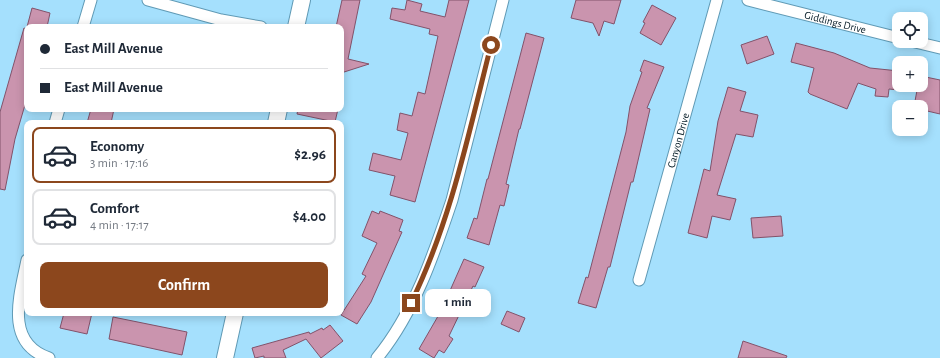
<!DOCTYPE html>
<meta charset="utf-8">
<style>
:root{--surface:#fff;--page:#f2f2f3;--text:#1f2937;--muted:#747a83;--line:#e0e1e3;--accent:#8c471d}
body{margin:0;font-family:"Alegreya Sans",sans-serif;background:var(--page);color:var(--text);height:100vh;display:flex;flex-direction:column;font-size:15px;white-space:nowrap}
*{box-sizing:border-box;margin:0}
p{font-size:13px;color:var(--muted)}
.icon{flex:none;width:22px;height:22px;fill:none;stroke:currentColor;stroke-width:2;stroke-linecap:round;stroke-linejoin:round}
.map{position:relative;flex:1;overflow:hidden}
.panel{position:absolute;left:24px;top:120px;width:320px;height:196px;display:flex;flex-direction:column;background:var(--surface);border-radius:8px;box-shadow:0 2px 10px #0003}
.panel>*{flex:none}
.top-card{position:absolute;left:24px;top:24px;width:320px;height:88px;border-radius:8px;box-shadow:0 2px 10px #0003;display:grid;align-content:center;height:88px;padding:0 16px;background:var(--surface)}
.tools{position:absolute;left:892px;top:12px;display:grid;gap:8px}
.tools a{display:grid;place-items:center;width:36px;height:36px;border-radius:8px;background:var(--surface);box-shadow:0 2px 10px #0003;font-size:20px}
.end{position:absolute;width:18px;height:18px;margin:-9px;border:5px solid #8c471d;background:#fff;box-shadow:0 0 0 2px #fff}
.from{border-radius:50%}
.bubble{position:absolute;height:28px;border-radius:8px;background:var(--surface);box-shadow:0 2px 10px #0003;font-size:13px;font-weight:600;line-height:28px;text-align:center}
.top-card b{display:flex;align-items:center;gap:14px;height:38px;font-size:15px}
.top-card b+b{border-top:1px solid var(--line)}
.top-card i{width:10px;height:10px;background:var(--text)}
ul{padding:7px 0 0;list-style:none}
li{display:flex;align-items:center;gap:12px;height:56px;margin:0 8px 6px;padding:0 8px;border:2px solid var(--line);border-radius:8px}
li div{flex:1}
li b{display:block;font-size:15px}
li em{font-style:normal;font-weight:600}
li.current{border-color:var(--accent)}
li>.icon{width:36px;height:36px;stroke-width:1.5}
.button{display:flex;gap:8px;margin-top:auto;padding:8px 16px}
.button a{flex:1;height:46px;border-radius:8px;background:var(--accent);color:#fff;font-size:16px;font-weight:600;line-height:46px;text-align:center}
.map>svg:first-child{display:block}
</style>
<div class="map">
<svg width="940" height="358" viewBox="0 0 940 358">
<rect width="100%" height="100%" fill="#a5e0fd"/>
<g fill="#ca94ae" stroke="#82526a">
<polygon points="342,0 360,0 348,59 369,64 341,73 341,27 336,27"/>
<polygon points="407,0 422,4 420,11 445,17 449,0 469,0 415,202 390,195 395,176 369,170 373,153 401,160 408,133 397,130 400,113 412,116 418,92 425,94 438,36 429,34 430,29 390,19 392,8 405,10"/>
<polygon points="576,0 621,0 614,24 604,21 599,36 593,23 571,18"/>
<polygon points="652,5 676,18 661,45 640,33 645,23 643,22"/>
<polygon points="32,8 50,13 47,27 27,27"/>
<polygon points="24,28 27,29 27,98 15,139 5,190 0,189 0,112"/>
<polygon points="526,33 544,38 520,129 519,129 506,184 509,185 504,206 500,205 489,245 467,238 474,218 477,219 487,179 488,179"/>
<polygon points="767,36 774,54 747,64 741,45"/>
<polygon points="796,43 834,53 870,68 899,71 899,90 889,89 888,97 875,96 876,89 858,83 847,109 810,94 808,92 814,68 791,62"/>
<polygon points="644,60 664,67 647,108 650,109 633,182 631,182 610,267 608,267 596,308 578,303 586,277 588,278 626,132 630,106 642,72 640,71"/>
<polygon points="921,76 940,80 940,114 923,110 924,103 915,101 918,85 921,85"/>
<polygon points="728,87 746,92 740,111 758,115 753,137 736,134 717,195 736,199 730,220 712,216 707,238 688,233 704,169 710,171 718,121"/>
<polygon points="91,109 114,109 111,123 87,123"/>
<polygon points="298,109 338,109 335,122 297,114"/>
<polygon points="372,211 379,214 380,211 403,220 399,231 402,232 371,302 357,324 341,315 366,276 362,274 377,243 362,236"/>
<polygon points="781,216 783,236 753,238 751,218"/>
<polygon points="464,259 484,267 475,287 473,286 449,336 453,339 444,353 439,350 434,358 419,349 441,311"/>
<polygon points="507,311 525,318 519,332 501,324"/>
<polygon points="64,313 92,313 87,334 60,328"/>
<polygon points="113,317 187,332 182,355 109,339"/>
<polygon points="330,325 343,341 321,358 306,339 283,350 286,358 264,358 264,356 255,358 252,348 309,332 310,334 322,328 323,330"/>
<polygon points="743,341 787,356 786,358 738,358"/>
</g>
<g fill="none" stroke-linecap="round" stroke-linejoin="round">
<g stroke="#609ab5" stroke-width="13">
<g id="street">
<polyline points="148,0 221,20 261,27"/>
<path id="s1" d="M748,0L899,38"/>
<polyline points="83,27 91,0"/>
<polyline points="911,41 940,48"/>
<polyline points="55,123 59,109"/>
<path d="M27,260C20,295 4,343 49,358"/>
<path id="s2" d="M639,280L717,0"/>
<path d="M377,358C414,313 434,254 452,200L503,0"/>
</g>
</g>
<g stroke="#609ab5" stroke-width="18">
<g id="secondary">
<polyline points="296,27 302,0"/>
<polyline points="276,123 279,109"/>
<polyline points="225,358 235,313"/>
</g>
</g>
<use href="#street" stroke="#fff" stroke-width="11"/>
<use href="#secondary" stroke="#fff" stroke-width="16"/>
</g>
<g fill="none" stroke-linecap="round" stroke-linejoin="round">
<path stroke="#8c471d" stroke-width="5" d="M411,303C451,221 469,132 491,45"/>
</g>
<g text-anchor="middle" stroke-width="3.5" stroke-linejoin="round" paint-order="stroke">
<g font-size="11" fill="#021924" stroke="#a5e0fd">
<text dy="4" stroke="none"><textPath href="#s1" startOffset="90">Giddings Drive</textPath></text>
<text dy="4" stroke="none"><textPath href="#s2" startOffset="145">Canyon Drive</textPath></text>
</g>
</g>
</svg>
<div class="tools">
<a><svg class="icon" aria-label="locate" viewBox="0 0 24 24"><circle cx="12" cy="12" r="6"/><path d="M12 2v4M12 18v4M2 12h4M18 12h4"/></svg></a>
<a>+</a>
<a>−</a>
</div>
<i class="end from" style="left:491px;top:45px"></i>
<i class="end" style="left:411px;top:303px"></i>
<div class="bubble" style="left:425px;top:289px;width:66px">1 min</div>
<div class="top-card">
<b><i class="from"></i>East Mill Avenue</b>
<b><i></i>East Mill Avenue</b>
</div>
<section class="panel">
<ul>
<li class="current"><svg class="icon" aria-label="car" viewBox="0 0 24 24"><path d="M5 17H2v-5l4-1 3-4h7l3 4 3 1v5h-3M9 17h6M6 11h13"/><circle cx="7" cy="17" r="2"/><circle cx="17" cy="17" r="2"/></svg><div><b>Economy</b><p>3 min · 17:16</p></div><em>$2.96</em></li>
<li><svg class="icon" aria-label="car" viewBox="0 0 24 24"><path d="M5 17H2v-5l4-1 3-4h7l3 4 3 1v5h-3M9 17h6M6 11h13"/><circle cx="7" cy="17" r="2"/><circle cx="17" cy="17" r="2"/></svg><div><b>Comfort</b><p>4 min · 17:17</p></div><em>$4.00</em></li>
</ul>
<div class="button"><a>Confirm</a></div>
</section>
</div>
